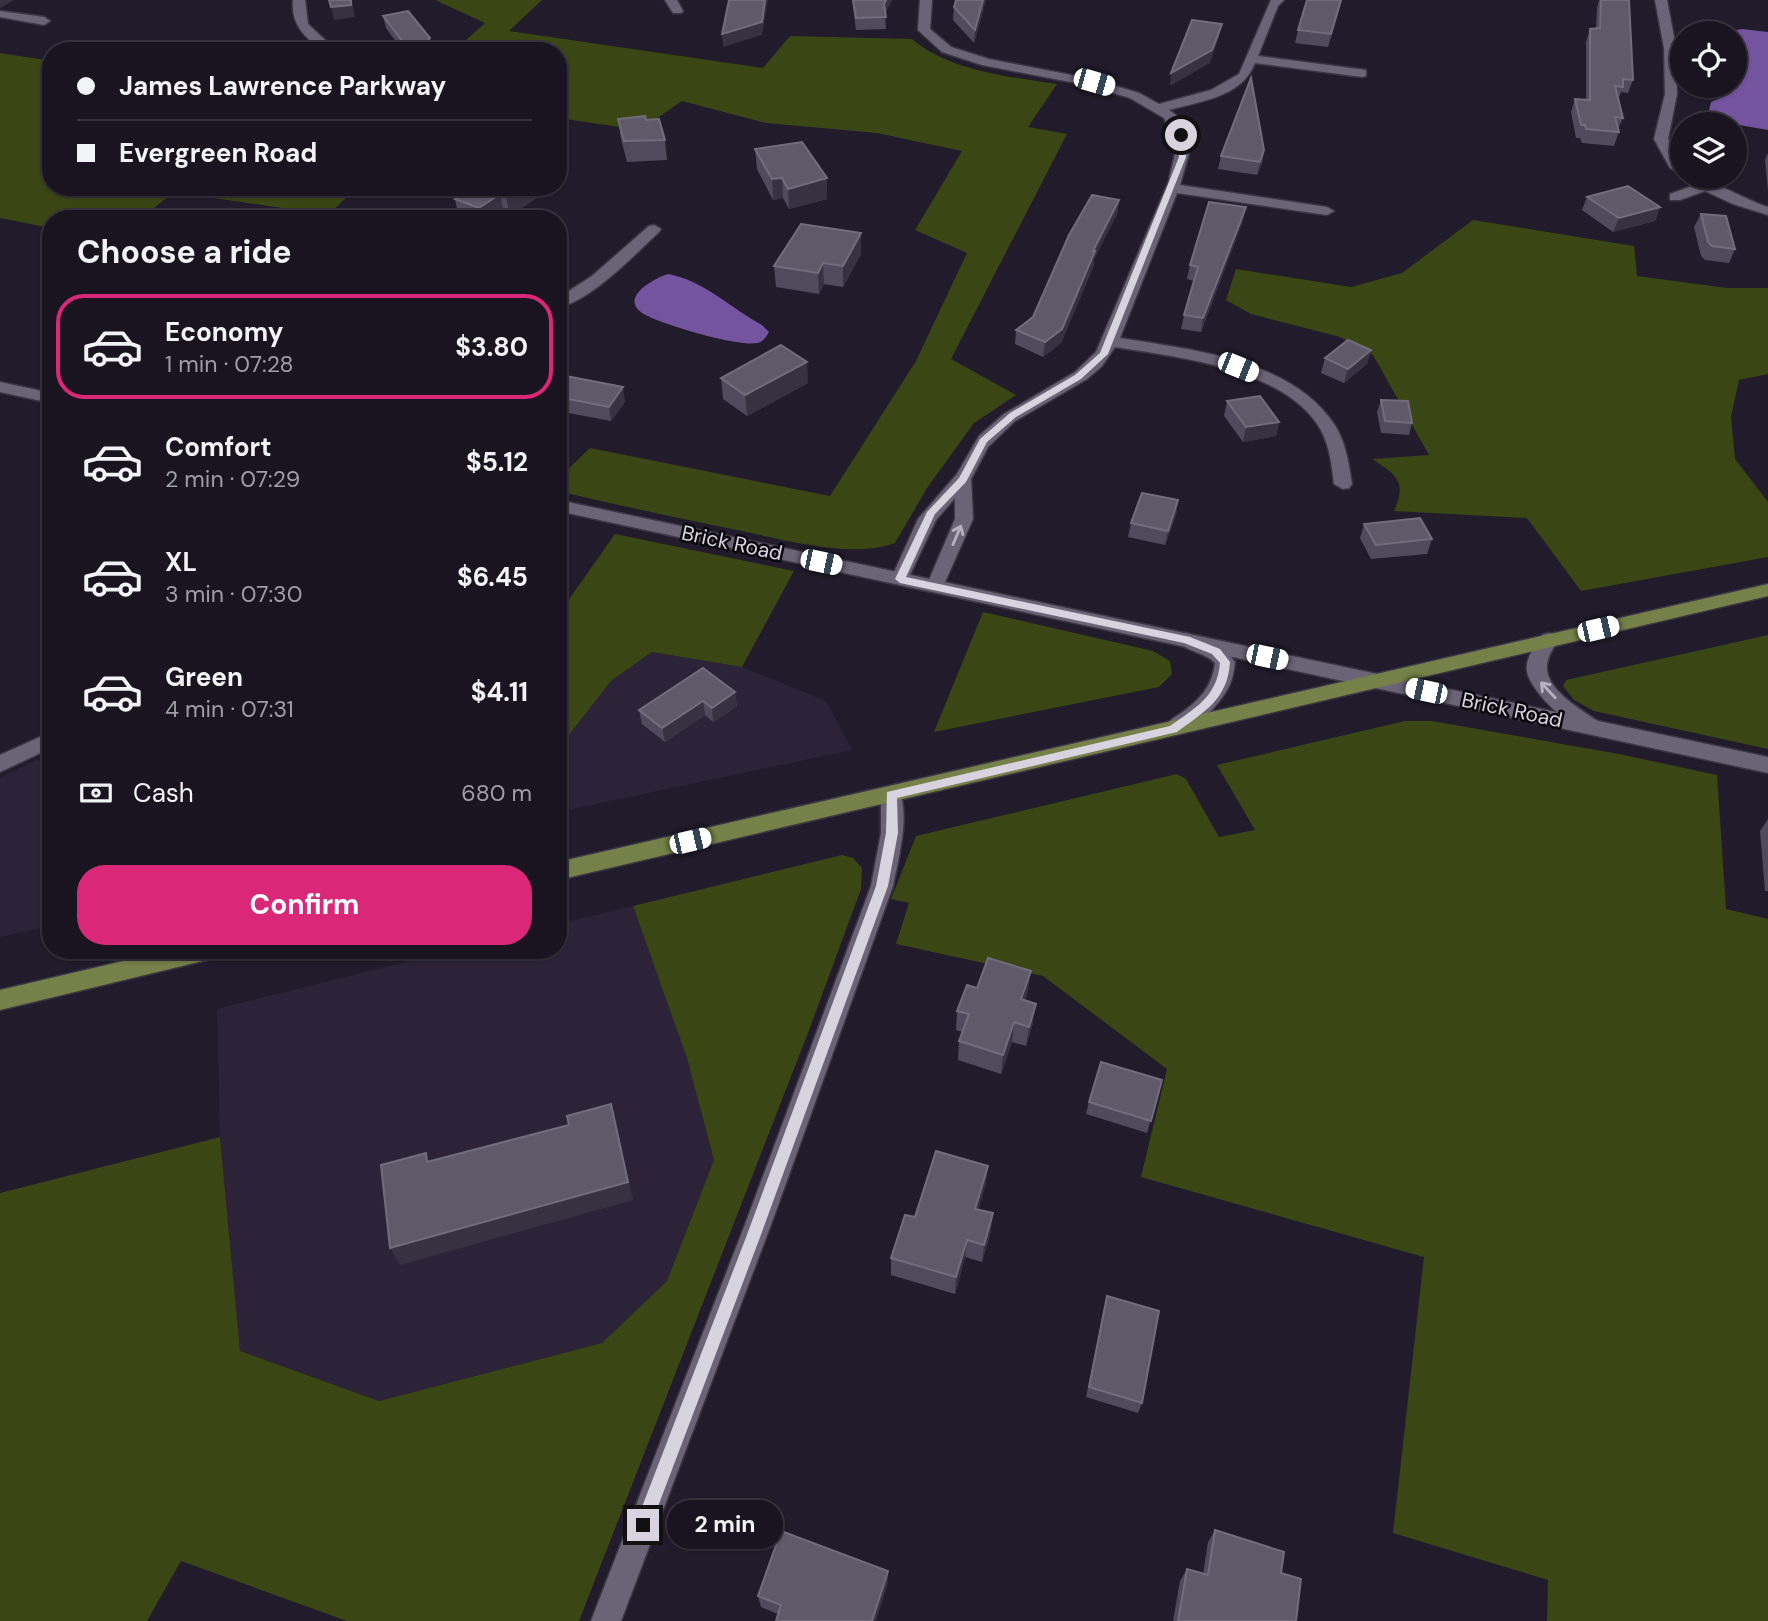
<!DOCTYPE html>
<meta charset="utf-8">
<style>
:root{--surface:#191420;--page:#221d29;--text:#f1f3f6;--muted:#9f9ea5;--line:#37333e;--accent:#db2777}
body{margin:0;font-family:"DM Sans",sans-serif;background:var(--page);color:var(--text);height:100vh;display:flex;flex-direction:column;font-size:26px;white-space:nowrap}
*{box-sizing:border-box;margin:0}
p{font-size:23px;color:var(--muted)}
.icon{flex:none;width:38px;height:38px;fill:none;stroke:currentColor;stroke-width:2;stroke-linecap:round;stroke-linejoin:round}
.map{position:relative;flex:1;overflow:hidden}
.panel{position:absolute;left:42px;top:210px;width:525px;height:749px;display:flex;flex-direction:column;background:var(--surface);border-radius:28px;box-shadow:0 2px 5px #0004,0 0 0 2px var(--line)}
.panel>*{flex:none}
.banner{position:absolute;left:42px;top:42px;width:525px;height:154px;border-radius:28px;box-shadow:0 2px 5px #0004,0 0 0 2px var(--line);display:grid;align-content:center;height:154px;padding:0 35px;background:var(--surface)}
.controls{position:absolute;left:1670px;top:21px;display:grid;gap:14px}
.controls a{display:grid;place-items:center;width:77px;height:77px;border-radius:50%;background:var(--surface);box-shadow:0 2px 5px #0004,0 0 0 2px var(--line);font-size:35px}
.end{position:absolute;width:32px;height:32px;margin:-16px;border:9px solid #d7d3df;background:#111;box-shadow:0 0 0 4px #111}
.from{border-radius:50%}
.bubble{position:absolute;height:49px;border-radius:24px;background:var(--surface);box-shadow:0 2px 5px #0004,0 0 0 2px var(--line);font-size:23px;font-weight:700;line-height:49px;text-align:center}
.car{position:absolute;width:21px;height:42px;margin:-21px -10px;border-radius:9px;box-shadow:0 0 5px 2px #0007;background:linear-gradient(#fff 24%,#345 0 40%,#fff 0 76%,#345 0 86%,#fff 0)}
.banner b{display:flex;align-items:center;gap:24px;height:66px;font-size:26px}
.banner b+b{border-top:2px solid var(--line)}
.banner i{width:18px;height:18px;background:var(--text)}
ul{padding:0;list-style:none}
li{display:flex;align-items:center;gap:21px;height:105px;margin:0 14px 10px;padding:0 21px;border:4px solid transparent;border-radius:28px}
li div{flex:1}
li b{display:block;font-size:26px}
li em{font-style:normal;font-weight:700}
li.selected{border-color:var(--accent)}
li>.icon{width:63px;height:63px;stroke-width:1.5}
h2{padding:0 35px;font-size:32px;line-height:84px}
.pay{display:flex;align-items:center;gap:18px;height:77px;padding:0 35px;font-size:26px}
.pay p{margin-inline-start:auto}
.button{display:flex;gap:14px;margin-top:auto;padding:14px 35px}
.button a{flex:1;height:80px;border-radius:28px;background:var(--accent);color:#fff;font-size:28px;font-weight:700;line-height:80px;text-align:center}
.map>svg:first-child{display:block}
</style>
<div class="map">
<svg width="1768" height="1621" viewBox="0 0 1768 1621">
<rect width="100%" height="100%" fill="#211b2b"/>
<g fill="#2c2338">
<polygon points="652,652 742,667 826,701 852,750 558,812 558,749 611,681"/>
<polygon points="51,753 51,926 0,937 0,778"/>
<polygon points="633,906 687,1058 714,1160 667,1281 602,1343 379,1401 240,1351 220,1137 217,1009 455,950 558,950 558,924"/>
</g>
<g fill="#3b4615">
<path d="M435,0H542L509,31L763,68L790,36L912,39C951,72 1008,76 1057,84L1028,127L1067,134L951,359L1016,395L974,423L927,488L895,543C849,560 779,538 732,529C674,517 616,505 558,491V479L590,448L830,496L916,361L967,253L915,230L962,151L877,133L766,123L682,101L640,130L558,118V51H454L485,23Z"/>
<polygon points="0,53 51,61 51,187 357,187 324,219 276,219 282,208 174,192 140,219 51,219 51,228 0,218"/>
<path d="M1473,220L1634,246L1637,276L1727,288H1768V374L1739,380L1731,417L1735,459L1768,502V557L1581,591L1527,518L1394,511C1407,482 1397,475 1372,459L1429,455L1373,355L1340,337L1251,314L1226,300L1236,269L1351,287L1402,273Z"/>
<polygon points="615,534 794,571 742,667 652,652 611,681 558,749 558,606 565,605"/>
<polygon points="983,612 1153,651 1170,661 1172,674 1159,687 934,732"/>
<polygon points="1768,635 1768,749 1594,711 1574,700 1563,686 1566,680"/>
<polygon points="1405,721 1432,721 1619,754 1717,775 1726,909 1768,919 1768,1621 1547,1621 1548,1580 1393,1533 1424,1257 1141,1177 1167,1069 1043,976 896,944 909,903 891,899 916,836 1177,774 1186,779 1219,837 1255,830 1217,765"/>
<polygon points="842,855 853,858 862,868 861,889 808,1033 579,1621 347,1621 181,1561 147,1621 0,1621 0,1193 220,1137 240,1351 379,1401 602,1343 667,1281 714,1160 687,1058 633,906"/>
</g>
<g fill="#74539f">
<polygon points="1742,29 1768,32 1768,130 1722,122 1709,111 1711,102 1730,94 1729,86 1734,86 1734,33 1723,32"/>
<path d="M668,274C703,280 732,309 762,325L769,332C766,337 763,342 757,343C738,347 659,324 642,313C619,297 655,278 668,274Z"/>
</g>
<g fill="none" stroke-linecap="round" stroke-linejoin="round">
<g stroke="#3c3644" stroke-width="3">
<g id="minor">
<path d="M293,0H305L308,24L337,51H323C304,37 291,24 293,0Z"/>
<polygon points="665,0 677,0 683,11 681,13 673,13"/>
<path d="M920,0H932L930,29L951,47L989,59L1092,79L1139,93L1159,104L1211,90L1239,74L1271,0H1284L1278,6L1258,56L1366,70V76L1362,77L1255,63C1242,97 1201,101 1169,110L1176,115L1191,146L1180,185L1327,207L1334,211L1327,215L1177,193L1120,338C1192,350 1293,359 1336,427C1346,444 1349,465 1352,484L1349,488L1343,489L1334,484C1332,467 1330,448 1322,432C1289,369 1178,357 1115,347L1102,366L1087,379L1015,421L988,447L971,479L973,519L941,591H929L926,587L955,519V498L936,520L906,583H894L891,579L918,519L957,474L979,436L1004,414L1075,372L1096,352L1168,183L1177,146L1164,118L1130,98L1086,85L982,65L942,52L918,30Z"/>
<polygon points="1655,0 1667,0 1676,48 1677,94 1668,139 1682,163 1682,173 1670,168 1654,139 1665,94 1664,48"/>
<polygon points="0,11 44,17 50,21 44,25 0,17"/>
<path d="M1685,177C1708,176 1742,199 1768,207V215L1733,204L1705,191L1680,200H1670V194L1695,185Z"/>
<path d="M654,225L661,229L659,232C633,256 593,299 558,308V298L592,276L649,226Z"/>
<polygon points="51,732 51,748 0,772 0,755"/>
<path d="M891,787L898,789C911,812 898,861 893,886L772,1222L621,1621H591L746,1222L871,886L881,833V795L884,789Z"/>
</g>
</g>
<g stroke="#3c3644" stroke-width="3">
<g id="tertiary">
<polygon points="0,382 51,393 51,403 0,392"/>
<polygon points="558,500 1768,757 1768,773 558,511"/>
</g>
</g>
<g stroke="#3c3644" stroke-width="3">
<g id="secondary">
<path d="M1186,633L1223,647L1235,662C1234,670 1233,677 1230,684C1222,703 1187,741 1166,734L1163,729C1167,722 1173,718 1180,714C1200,700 1212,687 1215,663C1205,652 1186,652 1177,640L1179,635Z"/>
<path d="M1549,633L1556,635L1558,640C1554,648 1547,656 1547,666C1545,690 1582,710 1599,722L1602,727L1599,732C1578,738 1530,692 1527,671C1525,658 1536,645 1542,635Z"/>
</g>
</g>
<g stroke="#3c3644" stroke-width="3">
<g id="primary">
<polygon points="1768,584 1768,596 558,880 558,862"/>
<polygon points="170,950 222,950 219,957 211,959 0,1010 0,990"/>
</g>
</g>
<use href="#minor" fill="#6b6477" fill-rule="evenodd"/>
<use href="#tertiary" fill="#6b6477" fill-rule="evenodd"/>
<use href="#secondary" fill="#6b6477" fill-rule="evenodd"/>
<use href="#primary" fill="#758149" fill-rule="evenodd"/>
</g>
<g fill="#514a5c">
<polygon points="852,0 892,0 885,13 886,29 856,30"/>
<polygon points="986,0 974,43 953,20 954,7"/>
<polygon points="1342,0 1328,47 1295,43 1298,30"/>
<polygon points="1599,0 1629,0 1633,80 1628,93 1621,92 1618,100 1623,118 1618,129 1619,132 1614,146 1582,143 1580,138 1576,138 1571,112 1575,99 1586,100 1586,42 1590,29 1596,28 1597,8"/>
<polygon points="383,16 430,38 433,51 403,51 386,28"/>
<polygon points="618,119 646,120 665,140 667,160 627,162 621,139"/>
<polygon points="755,149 827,178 827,199 789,209 783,198 773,200 757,169"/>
<polygon points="1264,150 1262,164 1257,175 1218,169 1221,156"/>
<polygon points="1768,153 1768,191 1765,160"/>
<polygon points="466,187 541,187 542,194 510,216 504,214 497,219 459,219 455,199 467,191"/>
<polygon points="1587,197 1660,207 1655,221 1613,232 1582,210"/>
<polygon points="1119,200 1117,214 1094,259 1094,265 1061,343 1043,357 1015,344 1016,330 1033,317"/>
<polygon points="1701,214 1735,249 1729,263 1705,260 1701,256 1694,227"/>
<polygon points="1243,221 1201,332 1181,329 1184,315 1194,281 1187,279 1190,265"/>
<polygon points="861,233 861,254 843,287 824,284 819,294 776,287 774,266"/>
<polygon points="1371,350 1367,364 1344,383 1321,373 1325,358"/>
<polygon points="721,378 808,383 747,416 723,399"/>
<polygon points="558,386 625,402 611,421 558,411"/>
<polygon points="1381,400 1412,423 1409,435 1381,433 1377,412"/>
<polygon points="1227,401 1279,422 1276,436 1243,442 1224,416"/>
<polygon points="1178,500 1176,515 1165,545 1128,537 1131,523"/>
<polygon points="1364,524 1432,539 1427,554 1371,559 1360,538"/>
<polygon points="735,692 737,706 713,722 705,715 665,742 642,724 639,710"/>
<polygon points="1768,819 1768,891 1765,891 1760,831"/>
<polygon points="977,988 1028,991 1025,1000 1033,1023 1026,1046 1012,1042 1001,1074 958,1060 959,1041 962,1032 956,1030 957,1011"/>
<polygon points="1162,1080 1147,1133 1086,1114 1089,1102"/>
<polygon points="986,1183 978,1209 991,1231 982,1262 965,1257 955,1294 891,1275 891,1258 915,1217"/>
<polygon points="1107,1296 1142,1403 1138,1413 1086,1397"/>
<polygon points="1215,1530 1281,1573 1296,1621 1173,1621 1180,1581 1187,1569 1203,1574 1208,1542"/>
<polygon points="888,1571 888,1583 778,1614 761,1607 758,1596"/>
</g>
<g fill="#383142">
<polygon points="0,0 14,0 0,8"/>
<polygon points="352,0 355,17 334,20 331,7"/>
<polygon points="765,0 768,0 762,35 723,47 722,34"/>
<polygon points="886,0 892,0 884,17 884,4"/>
<polygon points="983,0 986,0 974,43 975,30"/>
<polygon points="1222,24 1219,37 1210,63 1170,86 1171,73"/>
<polygon points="430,38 433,51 418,51"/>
<polygon points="1264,150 1262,164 1257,175 1260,162"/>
<polygon points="782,178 783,198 773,200 772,179"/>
<polygon points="827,178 827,199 789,209 788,189"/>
<polygon points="519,187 541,187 542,194 510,216 506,196"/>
<polygon points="500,194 504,214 497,219 481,219 479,208"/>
<polygon points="1119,200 1117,214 1094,259 1094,265 1061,343 1043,357 1045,342"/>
<polygon points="1246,207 1243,221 1201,332 1203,318"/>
<polygon points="1660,207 1655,221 1613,232 1619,218"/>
<polygon points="861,233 861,254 843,287 843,266"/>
<polygon points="823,263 824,284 819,294 818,273"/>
<polygon points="1371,350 1367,364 1344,383 1348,369"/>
<polygon points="807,362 808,383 747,416 745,395"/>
<polygon points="623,387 625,402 611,421 609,407"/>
<polygon points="1279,422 1276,436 1243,442 1246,427"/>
<polygon points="1178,500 1176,515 1165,545 1168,531"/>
<polygon points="735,692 737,706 713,722 712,708"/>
<polygon points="703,701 705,715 665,742 662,728"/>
<polygon points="1031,971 1028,991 1019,1019 1021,999"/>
<polygon points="1036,1004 1033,1023 1026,1046 1029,1027"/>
<polygon points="1014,1022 1012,1042 1001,1074 1003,1055"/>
<polygon points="611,1104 616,1122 633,1200 400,1265 390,1248"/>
<polygon points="988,1166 986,1183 974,1226 975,1209"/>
<polygon points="993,1213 991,1231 982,1262 984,1245"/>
<polygon points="967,1240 965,1257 955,1294 956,1277"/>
<polygon points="888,1571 888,1583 876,1621 872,1621"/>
</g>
<g fill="#5f596a" stroke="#726c7c" stroke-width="2">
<polygon points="329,0 351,0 351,5 331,7"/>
<polygon points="729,0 765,0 762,22 722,34"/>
<polygon points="853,0 886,0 884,4 886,17 856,18"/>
<polygon points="956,0 983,0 975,30 954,7"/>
<polygon points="1307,0 1341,0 1331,34 1298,30"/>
<polygon points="1601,0 1629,0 1633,80 1623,79 1623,87 1615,86 1623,118 1615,117 1619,132 1586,129 1585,125 1581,125 1575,99 1590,100 1590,29 1600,28"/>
<polygon points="408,11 430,38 418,51 410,51 383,16"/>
<polygon points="1192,20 1222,24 1212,50 1171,73"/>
<polygon points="1251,78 1264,150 1260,162 1221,156"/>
<polygon points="645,116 646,120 659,119 665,140 624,141 618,119"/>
<polygon points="802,142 827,178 788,189 782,178 772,179 755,149"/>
<polygon points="1628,186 1660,207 1619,218 1587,197"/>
<polygon points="472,187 519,187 506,196 500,194 479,208 455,199 473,188"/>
<polygon points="1092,195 1119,200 1093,251 1095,251 1062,329 1045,342 1016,330 1033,317 1069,235"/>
<polygon points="1209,202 1246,207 1203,318 1184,315 1198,267 1190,265"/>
<polygon points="1701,214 1726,216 1735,249 1712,246 1708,242"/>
<polygon points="801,224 861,233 843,266 823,263 818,273 774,266"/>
<polygon points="1348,340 1371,350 1348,369 1325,358"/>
<polygon points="781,345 807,362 745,395 721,378"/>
<polygon points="566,376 623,387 609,407 558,397 558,386"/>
<polygon points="1260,396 1279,422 1246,427 1227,401"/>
<polygon points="1381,400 1408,401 1412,423 1385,421"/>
<polygon points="1142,493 1178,500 1168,531 1131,523"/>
<polygon points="1420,518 1432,539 1376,545 1364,524"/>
<polygon points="703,668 735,692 712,708 703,701 662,728 639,710"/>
<polygon points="988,958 1031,971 1021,999 1036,1004 1029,1027 1014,1022 1003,1055 959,1041 969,1014 957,1011 967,985 977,988"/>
<polygon points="1101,1062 1162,1080 1151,1121 1089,1102"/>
<polygon points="611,1104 628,1182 390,1248 381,1165 426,1153 427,1162 569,1125 567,1116"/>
<polygon points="936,1151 988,1166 975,1209 993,1213 984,1245 967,1240 956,1277 891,1258 905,1215 915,1217"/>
<polygon points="1107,1296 1159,1311 1142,1403 1089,1387"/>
<polygon points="1215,1530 1284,1552 1281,1573 1301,1579 1296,1621 1178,1621 1187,1569 1208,1575"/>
<polygon points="781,1531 888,1571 872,1621 776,1621 781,1605 758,1596"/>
</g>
<defs><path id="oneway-shaft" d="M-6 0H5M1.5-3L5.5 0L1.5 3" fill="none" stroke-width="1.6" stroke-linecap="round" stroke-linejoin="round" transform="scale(1.75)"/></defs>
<g stroke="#b7b2c0">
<use href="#oneway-shaft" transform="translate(957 535) rotate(-67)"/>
<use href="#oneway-shaft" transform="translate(1548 690) rotate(-133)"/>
</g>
<path fill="#d7d3df" d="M1181,133L1185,135L1186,157L1108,354L1081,379L1016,417L987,442L966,482L935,514L906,577L1190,637L1220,649L1230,662C1228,699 1204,712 1177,732L897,798L898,833L888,886L759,1240L651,1525L648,1531L643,1533L637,1531L635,1525L745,1240L876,886L886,833L887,792L1170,726C1195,708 1217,697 1220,663L1212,654L1184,643L900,583L895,579L927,512L959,478L980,439L1010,413L1075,375L1100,353L1179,157L1178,135Z"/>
<g text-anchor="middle" stroke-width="5" stroke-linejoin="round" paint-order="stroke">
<g font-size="21" fill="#d7d3df" stroke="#09070e">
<text transform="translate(732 543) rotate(12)" y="7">Brick Road</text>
<text transform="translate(1512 710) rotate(12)" y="7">Brick Road</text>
</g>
</g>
</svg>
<div class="controls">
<a><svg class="icon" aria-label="locate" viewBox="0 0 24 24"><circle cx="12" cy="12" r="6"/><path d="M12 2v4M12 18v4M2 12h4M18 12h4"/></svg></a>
<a><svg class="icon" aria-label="layers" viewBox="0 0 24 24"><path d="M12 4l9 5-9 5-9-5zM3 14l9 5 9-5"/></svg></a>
</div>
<i class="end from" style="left:1181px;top:135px"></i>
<i class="end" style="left:643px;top:1525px"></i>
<div class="bubble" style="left:667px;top:1500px;width:116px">2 min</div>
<i class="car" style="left:1094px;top:82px;rotate:106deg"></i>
<i class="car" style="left:1238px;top:367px;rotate:112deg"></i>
<i class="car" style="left:821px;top:562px;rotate:102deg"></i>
<i class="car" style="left:1598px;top:629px;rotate:77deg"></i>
<i class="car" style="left:1267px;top:657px;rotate:102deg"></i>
<i class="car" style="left:1426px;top:691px;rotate:282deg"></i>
<i class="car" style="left:690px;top:841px;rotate:77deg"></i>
<div class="banner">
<b><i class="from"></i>James Lawrence Parkway</b>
<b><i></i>Evergreen Road</b>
</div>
<section class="panel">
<h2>Choose a ride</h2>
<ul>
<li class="selected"><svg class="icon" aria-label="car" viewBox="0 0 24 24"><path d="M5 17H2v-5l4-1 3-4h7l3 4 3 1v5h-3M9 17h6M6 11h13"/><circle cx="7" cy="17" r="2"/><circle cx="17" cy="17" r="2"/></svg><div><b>Economy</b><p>1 min · 07:28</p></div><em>$3.80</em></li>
<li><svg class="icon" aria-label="car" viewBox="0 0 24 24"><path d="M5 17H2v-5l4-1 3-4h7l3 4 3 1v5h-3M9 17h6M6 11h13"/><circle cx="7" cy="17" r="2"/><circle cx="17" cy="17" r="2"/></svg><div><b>Comfort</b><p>2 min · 07:29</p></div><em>$5.12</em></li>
<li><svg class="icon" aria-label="car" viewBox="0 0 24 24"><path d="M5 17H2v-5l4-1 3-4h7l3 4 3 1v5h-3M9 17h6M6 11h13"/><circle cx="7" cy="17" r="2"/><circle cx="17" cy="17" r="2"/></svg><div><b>XL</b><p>3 min · 07:30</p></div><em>$6.45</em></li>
<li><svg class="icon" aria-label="car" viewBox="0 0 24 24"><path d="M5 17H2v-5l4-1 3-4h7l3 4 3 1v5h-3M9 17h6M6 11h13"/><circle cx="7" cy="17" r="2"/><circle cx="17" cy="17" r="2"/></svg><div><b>Green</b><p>4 min · 07:31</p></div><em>$4.11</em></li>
</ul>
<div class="pay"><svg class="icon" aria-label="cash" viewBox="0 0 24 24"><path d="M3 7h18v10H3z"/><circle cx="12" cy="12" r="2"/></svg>Cash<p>680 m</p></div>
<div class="button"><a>Confirm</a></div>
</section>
</div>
